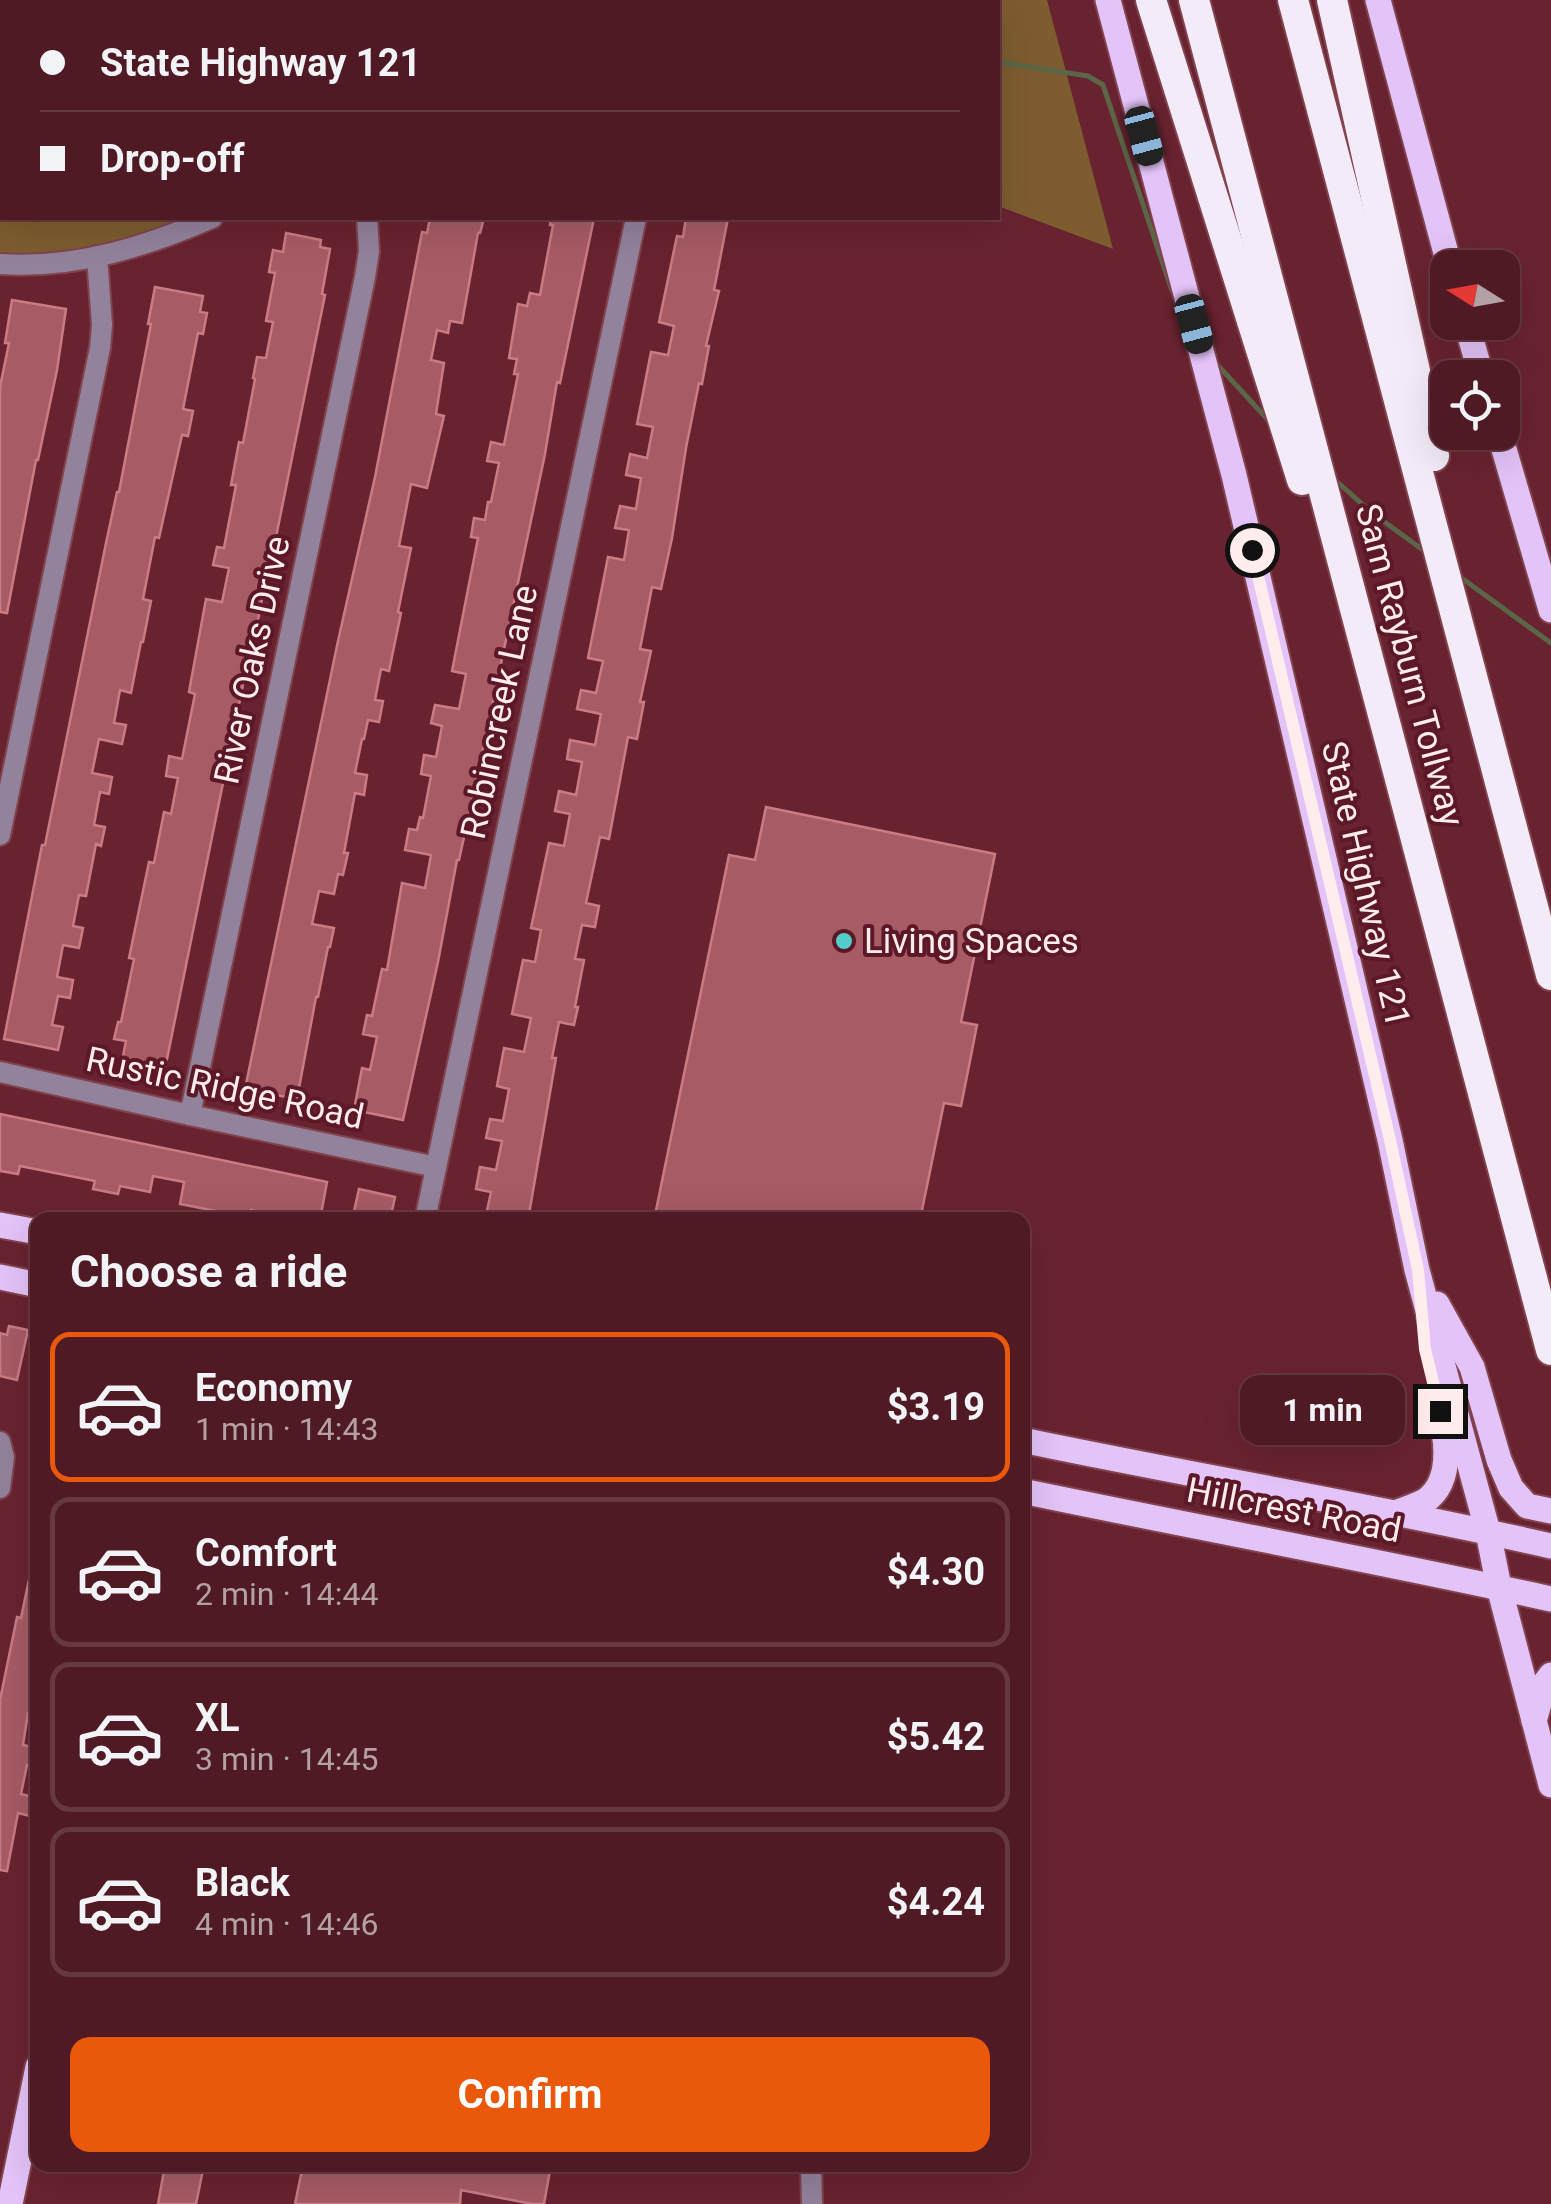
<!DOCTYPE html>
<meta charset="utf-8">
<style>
:root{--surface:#4f1a24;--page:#55232c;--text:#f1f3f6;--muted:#b3a1a6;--line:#663841;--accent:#ea580c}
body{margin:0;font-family:Roboto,sans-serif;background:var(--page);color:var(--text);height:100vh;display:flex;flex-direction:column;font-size:38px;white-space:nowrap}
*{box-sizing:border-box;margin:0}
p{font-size:32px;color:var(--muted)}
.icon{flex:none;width:55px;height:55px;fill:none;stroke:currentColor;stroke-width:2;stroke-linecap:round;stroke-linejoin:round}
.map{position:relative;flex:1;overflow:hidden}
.sheet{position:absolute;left:30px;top:1212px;width:1000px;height:960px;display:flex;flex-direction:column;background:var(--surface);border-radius:20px;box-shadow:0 10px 40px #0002,0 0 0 2px var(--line)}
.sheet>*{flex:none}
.guide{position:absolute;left:0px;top:0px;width:1000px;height:220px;box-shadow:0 10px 40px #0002,0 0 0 2px var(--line);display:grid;align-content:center;height:220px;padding:0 40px;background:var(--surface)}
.needle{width:65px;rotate:281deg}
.fabs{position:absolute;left:1430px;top:250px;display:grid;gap:20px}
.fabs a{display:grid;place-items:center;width:90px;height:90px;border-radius:20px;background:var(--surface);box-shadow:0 10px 40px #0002,0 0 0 2px var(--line);font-size:50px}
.end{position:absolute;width:45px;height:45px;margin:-22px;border:12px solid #ffedee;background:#111;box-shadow:0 0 0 5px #111}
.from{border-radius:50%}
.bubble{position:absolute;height:70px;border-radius:20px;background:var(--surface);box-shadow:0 10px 40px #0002,0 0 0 2px var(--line);font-size:32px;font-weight:700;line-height:70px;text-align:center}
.car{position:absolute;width:30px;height:60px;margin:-30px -15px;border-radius:12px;box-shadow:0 0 8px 2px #0007;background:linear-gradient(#222 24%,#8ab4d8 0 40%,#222 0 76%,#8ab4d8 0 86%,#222 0)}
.guide b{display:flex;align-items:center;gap:35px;height:95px;font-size:38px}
.guide b+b{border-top:2px solid var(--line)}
.guide i{width:25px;height:25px;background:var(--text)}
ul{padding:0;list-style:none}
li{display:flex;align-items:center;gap:30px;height:150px;margin:0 20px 15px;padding:0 20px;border:5px solid var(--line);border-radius:20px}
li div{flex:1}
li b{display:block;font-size:38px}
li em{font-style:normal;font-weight:700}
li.selected{border-color:var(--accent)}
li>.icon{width:90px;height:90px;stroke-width:1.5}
h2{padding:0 40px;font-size:45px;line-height:120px}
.cta{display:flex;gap:20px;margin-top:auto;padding:20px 40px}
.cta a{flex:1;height:115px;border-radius:20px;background:var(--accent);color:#fff;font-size:40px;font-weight:700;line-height:115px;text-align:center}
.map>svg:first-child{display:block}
</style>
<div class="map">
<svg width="1551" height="2204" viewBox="0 0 1551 2204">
<rect width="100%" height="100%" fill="#692330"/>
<g fill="#7d5c2f">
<polygon points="487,0 1047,0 1113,249 998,206 998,2 486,2"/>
<polygon points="0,121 2,121 2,218 188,218 124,243 56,259 0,253"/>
</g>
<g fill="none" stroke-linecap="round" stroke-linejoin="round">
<g stroke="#5b6547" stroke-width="5">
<polyline points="581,0 582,2"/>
<polyline points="998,62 1088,76 1103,85 1172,291"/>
<polyline points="1213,360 1270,422"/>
<polyline points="1334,479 1371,512 1427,553"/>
<polyline points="1456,574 1551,643"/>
</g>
</g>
<g fill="#a75b65" stroke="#ca7b84" stroke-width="2.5">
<polygon points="430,218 484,218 480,233 478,233 462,323 450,321 448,333 437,330 431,360 444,363 436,414 444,416 427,488 411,484 399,546 411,548 398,612 401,613 389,671 381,669 375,700 383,701 379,722 368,720 364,739 362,739 355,773 367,775 364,795 355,793 344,853 348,853 343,875 338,874 334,894 319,891 312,924 334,928 330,947 328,947 318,997 316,997 297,1099 245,1089 338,641 375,477 422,232 427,233"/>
<polygon points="551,218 594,218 560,383 557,382 545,454 482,754 459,860 457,860 438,962 403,1120 354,1110 362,1068 370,1070 377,1037 363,1034 367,1015 372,1016 382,969 387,970 402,883 425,888 431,855 405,850 409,829 417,830 420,817 423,818 431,776 421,774 424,755 436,757 442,726 431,723 435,705 459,709 466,674 452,671 478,538 471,537 474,518 485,520 488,502 491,502 499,463 487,461 491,442 504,445 518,374 514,374 517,359 509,358 518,304 527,306 530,293 540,295 553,225 550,225"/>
<polygon points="686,218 728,218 714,290 719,291 706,346 709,346 702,384 699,383 686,448 672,538 661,589 652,587 640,649 651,651 640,702 644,702 637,739 628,737 609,839 600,837 586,903 599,906 595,927 582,925 575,959 584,960 575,1007 578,1007 574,1025 559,1022 552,1058 556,1058 528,1220 485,1220 491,1192 476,1189 480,1167 496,1170 502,1141 486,1138 490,1119 503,1121 509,1089 497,1086 504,1048 524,1052 531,1018 512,1014 523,960 535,962 541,930 531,928 549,843 564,846 570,814 555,811 559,791 576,795 582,762 567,759 570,740 595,745 601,714 577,709 581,690 596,693 603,661 588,658 608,557 624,560 629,530 615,528 620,506 636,509 641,478 626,475 630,454 647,458 653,427 637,424 651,352 668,355 674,326 659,322 677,236 683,237"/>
<polygon points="286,233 321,240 320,247 330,249 322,294 325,295 274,547 272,547 252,651 250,650 165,1069 122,1061 126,1041 114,1039 118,1022 121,1022 134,959 129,958 149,862 154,863 164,812 171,814 178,778 166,776 169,756 182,759 195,694 189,692 206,599 222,602 229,568 213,565 217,547 224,548 236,485 231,485 239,442 243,443 255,379 253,378 257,357 266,358 273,322 266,321 275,273 269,272 273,250 283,252"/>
<polygon points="155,287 203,296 200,312 207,313 203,334 198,333 183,409 193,411 188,436 182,435 159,538 155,537 143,599 151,601 143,642 141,642 131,693 120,690 114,723 126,725 122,744 99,739 92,773 112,777 109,794 100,792 94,825 105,827 101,846 96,844 86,896 79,895 73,926 83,928 79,948 63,945 57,977 73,980 70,998 58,996 52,1025 63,1027 58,1050 4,1039 42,845 45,845 106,543 117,492 119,492 151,324 148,324"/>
<polygon points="12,300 66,309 57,370 38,460 36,460 7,613 0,612 0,387 9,343 5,343"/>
<polygon points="766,807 995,854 961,1022 977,1025 969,1066 961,1106 944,1103 920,1220 654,1220 729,855 755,860"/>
<polygon points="0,1114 327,1182 320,1220 281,1220 282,1216 251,1210 249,1220 230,1220 231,1214 180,1204 184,1182 153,1176 150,1192 120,1186 118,1194 93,1189 95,1181 20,1166 18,1174 0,1171"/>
<polygon points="359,1189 395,1197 390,1220 352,1220"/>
<polygon points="9,1326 28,1330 17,1380 0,1376 0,1333 7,1335"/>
<polygon points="31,1570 38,1571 38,1715 28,1713 23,1745 38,1748 38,1767 27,1765 21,1794 33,1797 30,1816 18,1813 7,1871 0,1870 0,1700 17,1617 21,1618"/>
<polygon points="165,2165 204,2165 196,2204 158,2204"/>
<polygon points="303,2165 551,2165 544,2204 532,2204 461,2190 460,2204 295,2204"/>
</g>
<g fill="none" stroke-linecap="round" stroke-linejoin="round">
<g stroke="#81434e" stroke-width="24">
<g id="minor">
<path d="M0,264C75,269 145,247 212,218"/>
<polyline points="0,835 100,348 102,325 97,256"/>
<polyline points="0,1072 190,1115 436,1167"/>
<polyline points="190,1115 365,277 369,251 367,218"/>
<polyline points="425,1220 636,218"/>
<polyline points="0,1442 4,1457 0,1488"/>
<polyline points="811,2165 812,2204"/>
</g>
</g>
<g stroke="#81434e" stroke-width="29">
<g id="major">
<polyline points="1108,0 1234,475 1390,1140 1417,1270 1488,1532 1499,1587 1551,1785"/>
<polyline points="1378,0 1450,268"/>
<polyline points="1466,322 1482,378"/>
<polyline points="1499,432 1551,610"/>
<polyline points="0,1225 38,1232"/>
<polyline points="0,1277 38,1285"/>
<polyline points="1437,1304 1472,1367 1499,1460 1511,1488 1527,1506 1551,1511"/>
<path d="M1022,1440C1198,1477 1376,1506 1551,1546"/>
<path d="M1022,1491C1199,1528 1375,1560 1551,1599"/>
<path d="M1395,1513C1405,1509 1416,1506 1425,1501C1453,1482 1447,1440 1440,1412"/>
<polyline points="1534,1721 1545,1683 1551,1675"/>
<polyline points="10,2204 38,2067"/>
</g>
</g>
<g stroke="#81434e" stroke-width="34">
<g id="highway">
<polyline points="1151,0 1302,480"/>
<polyline points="1194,0 1551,1350"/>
<polyline points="1293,0 1551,975"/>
<polyline points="1332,0 1434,456"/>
</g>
</g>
<use href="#minor" stroke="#92829b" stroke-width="20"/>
<use href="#major" stroke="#e4c3f8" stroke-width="25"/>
<use href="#highway" stroke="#f3ebf8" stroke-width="30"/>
</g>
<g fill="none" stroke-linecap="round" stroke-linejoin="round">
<polyline stroke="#ffedee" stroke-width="12" points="1252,550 1390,1140 1418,1270 1425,1349 1440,1411"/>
</g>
<circle fill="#53cdca" stroke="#5c1826" stroke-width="4" cx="844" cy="941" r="10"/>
<g text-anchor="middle" stroke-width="8" stroke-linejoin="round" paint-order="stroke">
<g font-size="35" fill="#ffedee" stroke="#5c1826">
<text transform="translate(252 660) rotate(-78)" y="12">River Oaks Drive</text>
<text transform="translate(1410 665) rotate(75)" y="12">Sam Rayburn Tollway</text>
<text transform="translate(499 712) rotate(-78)" y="12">Robincreek Lane</text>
<text transform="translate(1366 884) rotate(77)" y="12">State Highway 121</text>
<text transform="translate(225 1088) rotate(12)" y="12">Rustic Ridge Road</text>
<text transform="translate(1294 1510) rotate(11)" y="12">Hillcrest Road</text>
</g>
<g font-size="35" fill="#ffedee" stroke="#5c1826" text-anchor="start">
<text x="864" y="953">Living Spaces</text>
</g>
</g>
</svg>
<div class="fabs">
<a><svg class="needle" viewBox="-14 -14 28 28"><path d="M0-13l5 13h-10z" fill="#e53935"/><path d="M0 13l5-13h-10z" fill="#b3a1a6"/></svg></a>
<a><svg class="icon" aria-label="locate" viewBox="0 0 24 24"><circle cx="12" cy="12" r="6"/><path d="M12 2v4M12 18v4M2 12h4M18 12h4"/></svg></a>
</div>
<i class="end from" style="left:1252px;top:550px"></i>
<i class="end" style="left:1440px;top:1411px"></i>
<div class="bubble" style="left:1240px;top:1375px;width:165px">1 min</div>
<i class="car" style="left:1144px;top:136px;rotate:165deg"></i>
<i class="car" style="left:1194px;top:324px;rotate:165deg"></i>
<div class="guide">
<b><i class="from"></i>State Highway 121</b>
<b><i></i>Drop-off</b>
</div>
<section class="sheet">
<h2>Choose a ride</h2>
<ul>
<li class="selected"><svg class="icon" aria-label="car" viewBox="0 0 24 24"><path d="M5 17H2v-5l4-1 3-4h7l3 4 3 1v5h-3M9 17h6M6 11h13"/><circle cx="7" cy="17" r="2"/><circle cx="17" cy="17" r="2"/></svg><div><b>Economy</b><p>1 min · 14:43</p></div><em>$3.19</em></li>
<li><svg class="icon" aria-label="car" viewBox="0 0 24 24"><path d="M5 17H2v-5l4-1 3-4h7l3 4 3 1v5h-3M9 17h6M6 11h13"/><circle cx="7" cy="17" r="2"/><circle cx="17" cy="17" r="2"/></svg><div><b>Comfort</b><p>2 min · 14:44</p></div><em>$4.30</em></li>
<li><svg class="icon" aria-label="car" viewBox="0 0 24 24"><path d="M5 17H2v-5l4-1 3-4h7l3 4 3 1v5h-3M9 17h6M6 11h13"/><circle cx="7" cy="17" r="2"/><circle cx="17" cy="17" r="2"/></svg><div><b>XL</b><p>3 min · 14:45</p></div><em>$5.42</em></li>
<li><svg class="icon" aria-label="car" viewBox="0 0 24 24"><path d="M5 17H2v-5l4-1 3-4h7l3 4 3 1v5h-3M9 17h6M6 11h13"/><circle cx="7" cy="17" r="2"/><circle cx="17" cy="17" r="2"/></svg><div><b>Black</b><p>4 min · 14:46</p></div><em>$4.24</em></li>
</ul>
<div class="cta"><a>Confirm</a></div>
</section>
</div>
